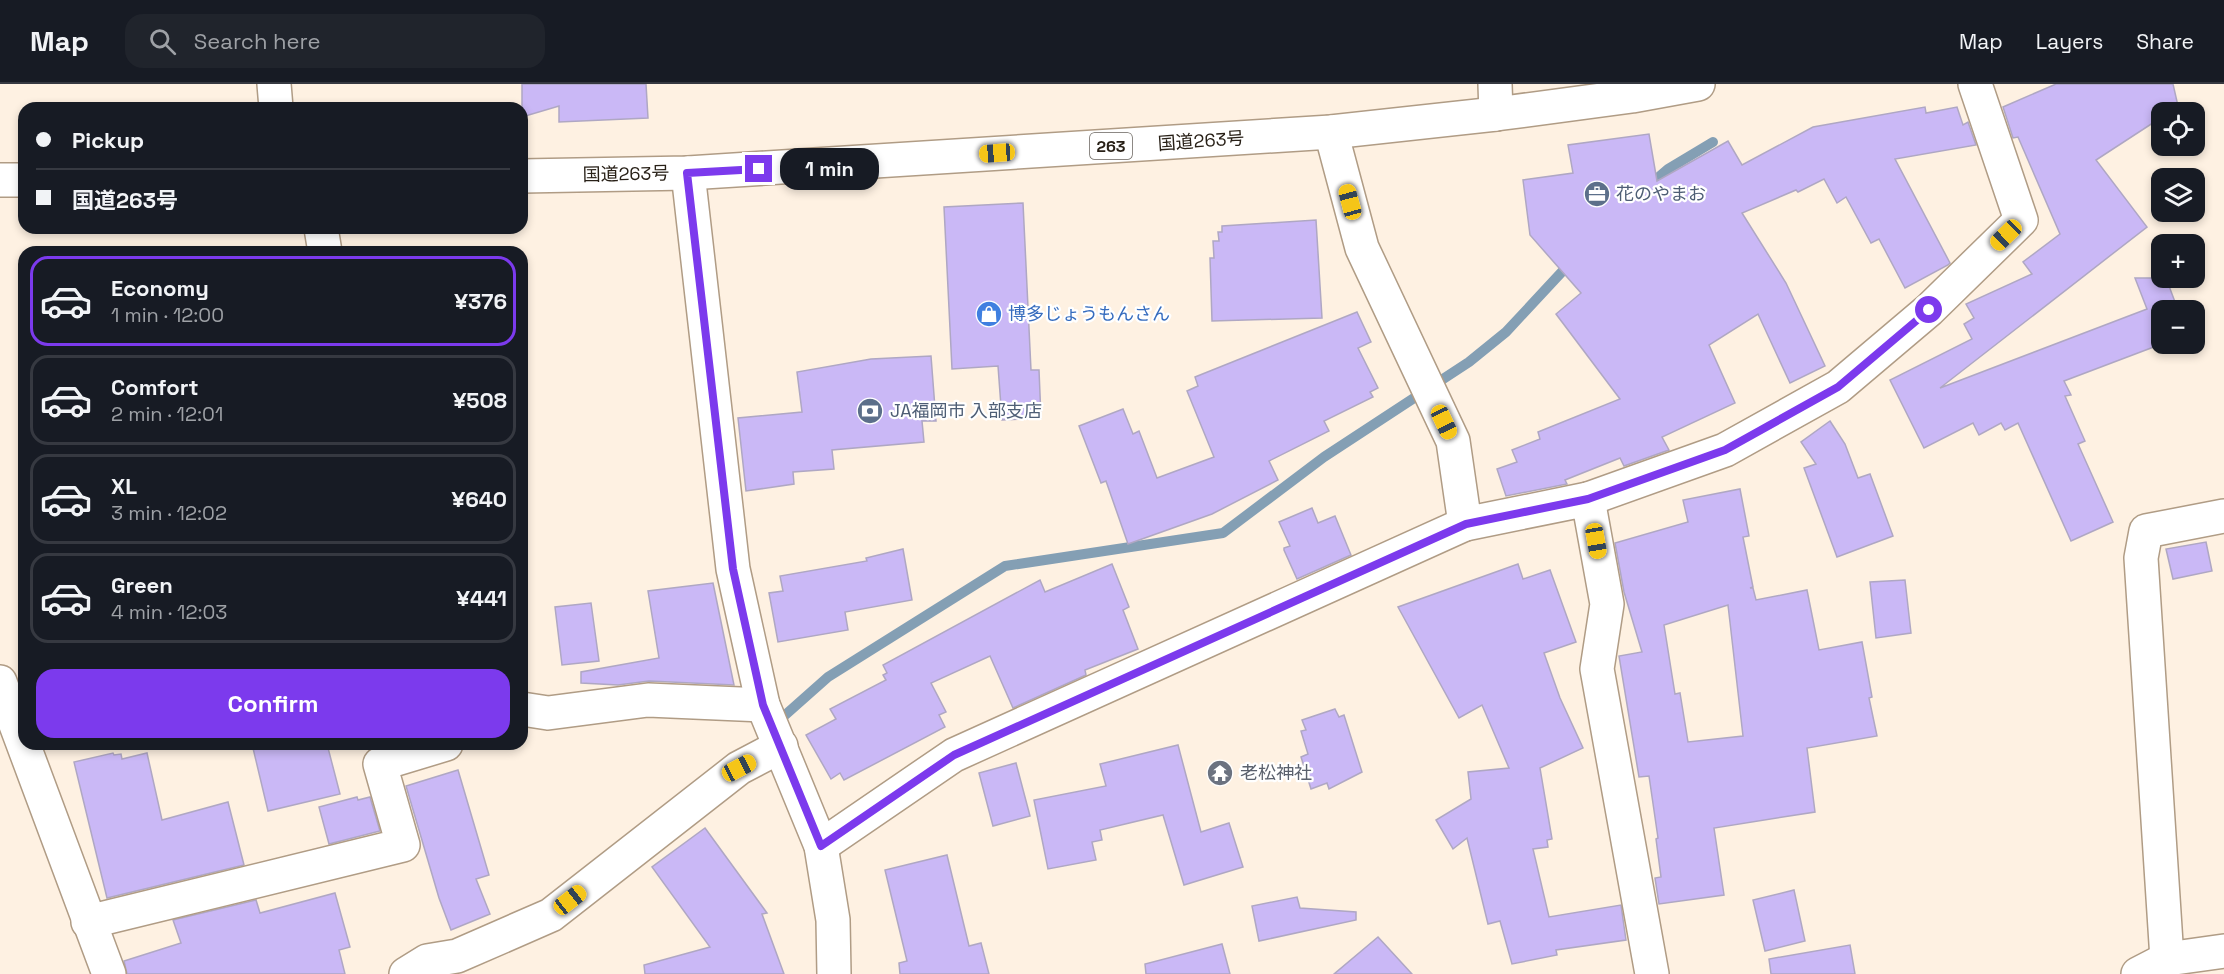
<!DOCTYPE html>
<meta charset="utf-8">
<style>
:root{--surface:#171b24;--page:#20242c;--text:#f1f3f6;--muted:#9ea1a6;--line:#363941;--accent:#7c3aed}
body{margin:0;font-family:"Space Grotesk","Noto Sans JP",sans-serif;background:var(--page);color:var(--text);height:100vh;display:flex;flex-direction:column;font-size:22px;white-space:nowrap}
*{box-sizing:border-box;margin:0}
p{font-size:20px;color:var(--muted)}
.icon{flex:none;width:33px;height:33px;fill:none;stroke:currentColor;stroke-width:2;stroke-linecap:round;stroke-linejoin:round}
.map{position:relative;flex:1;overflow:hidden}
.drawer{position:absolute;left:18px;top:162px;width:510px;height:504px;display:flex;flex-direction:column;background:var(--surface);border-radius:18px;box-shadow:0 3px 9px #0003}
.drawer>*{flex:none}
.hud{position:absolute;left:18px;top:18px;width:510px;height:132px;border-radius:18px;box-shadow:0 3px 9px #0003;display:grid;align-content:center;height:132px;padding:0 18px;background:var(--surface)}
.controls{position:absolute;left:2151px;top:18px;display:grid;gap:12px}
.controls a{display:grid;place-items:center;width:54px;height:54px;border-radius:12px;background:var(--surface);box-shadow:0 3px 9px #0003;font-size:30px}
.end{position:absolute;width:27px;height:27px;margin:-14px;border:8px solid #7c3aed;background:#fff;box-shadow:0 0 0 3px #fff}
.from{border-radius:50%}
.bubble{position:absolute;height:42px;border-radius:18px;background:var(--surface);box-shadow:0 3px 9px #0003;font-size:20px;font-weight:600;line-height:42px;text-align:center}
.car{position:absolute;width:18px;height:36px;margin:-18px -9px;border-radius:8px;box-shadow:0 0 4px 2px #0007;background:linear-gradient(#f5c518 24%,#345 0 40%,#f5c518 0 76%,#345 0 86%,#f5c518 0)}
.hud b{display:flex;align-items:center;gap:21px;height:57px;font-size:22px}
.hud b+b{border-top:2px solid var(--line)}
.hud i{width:15px;height:15px;background:var(--text)}
ul{padding:10px 0 0;list-style:none}
li{display:flex;align-items:center;gap:18px;height:90px;margin:0 12px 9px;padding:0 6px;border:3px solid var(--line);border-radius:18px}
li div{flex:1}
li b{display:block;font-size:22px}
li em{font-style:normal;font-weight:600}
li.selected{border-color:var(--accent)}
li>.icon{width:54px;height:54px;stroke-width:1.5}
.action{display:flex;gap:12px;margin-top:auto;padding:12px 18px}
.action a{flex:1;height:69px;border-radius:18px;background:var(--accent);color:#fff;font-size:24px;font-weight:600;line-height:69px;text-align:center}
header{display:flex;align-items:center;gap:36px;box-sizing:border-box;height:84px;padding:0 30px;background:var(--surface);border-bottom:2px solid var(--line)}
header strong{font-size:28px}
nav{display:flex;gap:33px;margin-inline-start:auto;font-size:21px}
.search{width:420px;height:54px;background:var(--page);display:flex;align-items:center;gap:15px;box-sizing:border-box;padding:0 21px;border-radius:18px;color:var(--muted);font-size:22px}
.map>svg:first-child{display:block}
</style>
<header>
<strong>Map</strong>
<div class="search"><svg class="icon" aria-label="search" viewBox="0 0 24 24"><circle cx="10" cy="10" r="6"/><path d="M15 15l6 6"/></svg>Search here</div>
<nav><a>Map</a><a>Layers</a><a>Share</a></nav>
</header>
<div class="map">
<svg width="2224" height="890" viewBox="0 0 2224 890">
<rect width="100%" height="100%" fill="#fef1e2"/>
<g fill="none" stroke-linecap="round" stroke-linejoin="round">
<g stroke="#849fb4" stroke-width="10">
<polyline points="1647,103 1668,85 1713,58"/>
<polyline points="775,640 828,593 1005,482 1223,449 1324,373 1469,278 1506,248 1572,177"/>
</g>
</g>
<g fill="#cab8f6" stroke="#afa7c3" stroke-width="1.5" fill-rule="evenodd">
<polygon points="522,0 646,0 648,34 559,38 559,22 522,33"/>
<polygon points="2056,0 2173,0 2178,22 2168,28 2162,28 2162,33 2096,76 2147,143 1940,304 2147,225 2135,194 2166,194 2178,226 2162,226 2162,260 2170,260 2160,263 2159,261 2064,297 2071,311 2065,312 2085,357 2078,360 2113,438 2071,457 2018,339 2005,346 2001,339 1979,351 1973,339 1924,364 1890,296 1972,255 1964,240 1974,234 1966,220 2032,190 2023,178 2060,150 2018,53 2013,54 2003,23"/>
<polygon points="1925,23 1926,29 1957,23 1963,41 1968,38 1976,61 1895,75 1950,179 1948,181 1905,204 1879,155 1871,159 1846,113 1837,119 1824,95 1798,108 1796,106 1742,129 1786,199 1825,282 1790,299 1758,230 1709,261 1735,319 1662,353 1669,366 1624,382 1620,374 1565,396 1567,400 1506,412 1497,385 1517,378 1512,366 1540,355 1538,348 1620,315 1556,230 1581,209 1530,151 1523,96 1573,89 1568,61 1649,50 1657,97 1728,57 1742,81 1813,43"/>
<polygon points="1023,119 1031,286 1039,286 1041,334 1002,336 998,282 952,285 944,123"/>
<polygon points="1316,136 1322,234 1212,237 1210,174 1214,174 1213,157 1219,157 1218,148 1222,148 1222,142"/>
<polygon points="1357,228 1371,258 1358,264 1378,304 1370,308 1373,313 1324,337 1329,347 1269,377 1278,396 1212,430 1128,460 1106,397 1101,399 1079,342 1123,325 1133,350 1139,347 1157,394 1214,373 1187,307 1198,302 1195,293"/>
<polygon points="931,272 936,337 922,337 924,358 832,366 834,385 793,388 794,400 746,407 738,334 802,328 797,288 871,275"/>
<polygon points="1830,337 1845,360 1858,394 1870,390 1893,452 1837,473 1804,384 1816,380 1801,358"/>
<path d="M1740,405L1749,452L1743,453L1753,503L1750,504H1753L1756,516L1807,506L1819,566L1862,558L1872,613L1869,614L1877,652L1807,664L1815,728L1714,744L1724,811L1659,820L1655,794L1661,793L1656,755L1658,754L1649,692L1639,693L1619,572L1642,568L1624,508L1615,459L1688,438L1683,416ZM1728,521L1743,652L1688,658L1680,609L1675,610L1664,541Z"/>
<polygon points="1312,424 1318,439 1335,432 1351,471 1297,495 1284,466 1284,464 1290,462 1279,438"/>
<polygon points="2206,458 2212,487 2173,495 2166,465"/>
<polygon points="903,465 912,516 845,528 848,546 778,558 769,509 783,507 780,492 867,477 866,474"/>
<polygon points="1112,480 1129,523 1123,526 1138,565 1085,586 1086,591 1013,624 990,572 931,599 946,628 939,631 945,643 844,696 840,689 831,695 806,651 836,635 830,625 886,596 883,591 887,589 883,581 1040,496 1045,508"/>
<polygon points="1518,480 1523,495 1550,486 1576,558 1544,569 1560,614 1583,664 1540,684 1552,755 1547,756 1548,763 1533,765 1549,833 1621,821 1626,856 1556,866 1557,871 1512,880 1500,837 1488,840 1467,754 1453,765 1436,736 1471,715 1468,688 1509,684 1482,621 1459,634 1398,523"/>
<polygon points="1905,496 1911,549 1876,554 1870,498"/>
<polygon points="713,499 734,601 649,597 618,601 581,599 581,588 659,574 648,507"/>
<polygon points="591,519 599,577 562,581 555,523"/>
<polygon points="1335,625 1339,633 1344,631 1362,688 1329,705 1327,699 1311,705 1301,673 1308,670 1301,647 1306,646 1302,636"/>
<polygon points="252,660 327,660 340,710 268,727"/>
<polygon points="1178,661 1201,748 1229,739 1243,783 1184,801 1163,731 1100,746 1102,756 1092,758 1096,776 1048,785 1034,716 1106,702 1100,680"/>
<polygon points="113,669 114,671 121,670 122,675 147,669 162,736 228,718 244,781 107,814 74,678"/>
<polygon points="1016,679 1030,732 993,742 979,689"/>
<polygon points="458,686 489,791 476,795 490,830 451,846 439,814 406,702"/>
<polygon points="357,713 358,716 370,713 380,747 329,760 319,723"/>
<polygon points="705,744 767,829 762,830 784,890 645,890 644,881 710,863 652,783"/>
<polygon points="947,771 969,862 981,859 989,890 900,890 899,879 907,877 885,786"/>
<polygon points="1794,806 1805,857 1765,867 1753,816"/>
<polygon points="335,809 350,863 339,866 345,890 127,890 124,877 181,859 173,836 256,816 260,829"/>
<polygon points="1297,813 1300,824 1356,828 1356,836 1259,857 1252,822"/>
<polygon points="1378,853 1412,890 1334,890"/>
<polygon points="1222,860 1230,890 1146,890 1145,880"/>
<polygon points="1850,861 1855,890 1771,890 1769,875"/>
</g>
<g fill="none" stroke-linecap="round" stroke-linejoin="round">
<g stroke="#b09c85" stroke-width="36">
<g id="minor">
<polyline points="274,0 276,24"/>
<polyline points="1495,0 1496,30"/>
<polyline points="1331,48 1362,164 1453,357 1465,440 1588,415 1607,520 1597,585 1652,890"/>
<polyline points="321,144 325,168"/>
<polyline points="1588,415 1725,366 1838,303 1929,226 2021,136 1975,0"/>
<polyline points="0,598 109,890"/>
<polyline points="522,625 548,629 648,616 763,621"/>
<polyline points="821,762 954,671 1465,440"/>
<polyline points="88,838 403,761 380,680 446,660"/>
<polyline points="2167,875 2141,474 2146,447 2224,432"/>
<polyline points="406,890 427,877 457,872 551,831 739,684 781,662"/>
<polyline points="2138,890 2167,875 2224,867"/>
</g>
</g>
<g stroke="#b09c85" stroke-width="36">
<polyline id="tertiary" points="688,89 733,485 763,621 821,762 833,836 834,890"/>
</g>
<g stroke="#b09c85" stroke-width="36">
<g id="trunk">
<polyline points="522,92 688,89 1331,48 1496,30 1632,12 1698,0"/>
<polyline points="0,96 24,96"/>
</g>
</g>
<use href="#minor" stroke="#fff" stroke-width="33"/>
<use href="#tertiary" stroke="#fff" stroke-width="33"/>
<use href="#trunk" stroke="#fff" stroke-width="33"/>
</g>
<g fill="none" stroke-linecap="round" stroke-linejoin="round">
<polyline stroke="#7c3aed" stroke-width="8" points="759,85 687,89 733,485 763,621 821,762 954,671 1466,440 1588,415 1725,366 1838,303 1929,226"/>
</g>
<defs>
<g id="office-disc" transform="scale(1.35)"><circle r="9.5" fill="#5c6f8a" stroke="#fff"/><path d="M-6-3h4V-5.5h4V-3h4V5H-6ZM-1-4.5V-3h2v-1.5ZM-6 0V1H6V0Z" fill="#fff"/></g>
<g id="shop-disc" transform="scale(1.35)"><circle r="9.5" fill="#3f7fe0" stroke="#fff"/><path d="M-5-2.5h2.3a2.7 3.5 0 0 1 5.4 0H5L5.5 6h-11ZM-1.5-2.5h3a1.5 2.3 0 0 0-3 0Z" fill="#fff"/></g>
<g id="bank-disc" transform="scale(1.35)"><circle r="9.5" fill="#5c6f8a" stroke="#fff"/><path d="M-6-4H6V4H-6ZM0-2.3a2.3 2.3 0 1 0 0 4.6a2.3 2.3 0 1 0 0-4.6Z" fill="#fff"/></g>
<g id="temple-disc" transform="scale(1.35)"><circle r="9.5" fill="#6b7280" stroke="#fff"/><path d="M0-6L5-2H3V0L6.5 2.5H4V6H1.5V3h-3V6H-4V2.5H-6.5L-3 0V-2H-5Z" fill="#fff"/></g>
</defs>
<g fill-rule="evenodd">
<use href="#office-disc" x="1597" y="110"/>
<use href="#shop-disc" x="989" y="230"/>
<use href="#bank-disc" x="870" y="327"/>
<use href="#temple-disc" x="1220" y="689"/>
</g>
<g text-anchor="middle" stroke-width="4.5" stroke-linejoin="round" paint-order="stroke">
<rect fill="#fff" stroke="#68635d" stroke-width="1.5" x="1090" y="49" width="42" height="26" rx="4.5"/>
<g font-size="16" font-weight="bold" fill="#282017">
<text x="1111" y="68">263</text>
</g>
<g font-size="18" fill="#282017" stroke="#fff">
<text transform="translate(1201 57) rotate(-4)" y="6">国道263号</text>
<text transform="translate(626 90) rotate(-1)" y="6">国道263号</text>
</g>
<g font-size="18" fill="#4e5e75" stroke="#fff" text-anchor="start">
<text x="1616" y="116">花のやまお</text>
<text x="890" y="333">JA福岡市 入部支店</text>
</g>
<g font-size="18" fill="#366cbe" stroke="#fff" text-anchor="start">
<text x="1008" y="236">博多じょうもんさん</text>
</g>
<g font-size="18" fill="#5b616d" stroke="#fff" text-anchor="start">
<text x="1240" y="695">老松神社</text>
</g>
</g>
</svg>
<div class="controls">
<a><svg class="icon" aria-label="locate" viewBox="0 0 24 24"><circle cx="12" cy="12" r="6"/><path d="M12 2v4M12 18v4M2 12h4M18 12h4"/></svg></a>
<a><svg class="icon" aria-label="layers" viewBox="0 0 24 24"><path d="M12 4l9 5-9 5-9-5zM3 14l9 5 9-5"/></svg></a>
<a>+</a>
<a>−</a>
</div>
<i class="end from" style="left:1929px;top:226px"></i>
<i class="end" style="left:759px;top:85px"></i>
<div class="bubble" style="left:780px;top:64px;width:99px">1 min</div>
<i class="car" style="left:997px;top:69px;rotate:266deg"></i>
<i class="car" style="left:1350px;top:118px;rotate:345deg"></i>
<i class="car" style="left:2006px;top:151px;rotate:226deg"></i>
<i class="car" style="left:1444px;top:338px;rotate:155deg"></i>
<i class="car" style="left:1596px;top:457px;rotate:170deg"></i>
<i class="car" style="left:739px;top:684px;rotate:62deg"></i>
<i class="car" style="left:570px;top:816px;rotate:52deg"></i>
<div class="hud">
<b><i class="from"></i>Pickup</b>
<b><i></i>国道263号</b>
</div>
<section class="drawer">
<ul>
<li class="selected"><svg class="icon" aria-label="car" viewBox="0 0 24 24"><path d="M5 17H2v-5l4-1 3-4h7l3 4 3 1v5h-3M9 17h6M6 11h13"/><circle cx="7" cy="17" r="2"/><circle cx="17" cy="17" r="2"/></svg><div><b>Economy</b><p>1 min · 12:00</p></div><em>¥376</em></li>
<li><svg class="icon" aria-label="car" viewBox="0 0 24 24"><path d="M5 17H2v-5l4-1 3-4h7l3 4 3 1v5h-3M9 17h6M6 11h13"/><circle cx="7" cy="17" r="2"/><circle cx="17" cy="17" r="2"/></svg><div><b>Comfort</b><p>2 min · 12:01</p></div><em>¥508</em></li>
<li><svg class="icon" aria-label="car" viewBox="0 0 24 24"><path d="M5 17H2v-5l4-1 3-4h7l3 4 3 1v5h-3M9 17h6M6 11h13"/><circle cx="7" cy="17" r="2"/><circle cx="17" cy="17" r="2"/></svg><div><b>XL</b><p>3 min · 12:02</p></div><em>¥640</em></li>
<li><svg class="icon" aria-label="car" viewBox="0 0 24 24"><path d="M5 17H2v-5l4-1 3-4h7l3 4 3 1v5h-3M9 17h6M6 11h13"/><circle cx="7" cy="17" r="2"/><circle cx="17" cy="17" r="2"/></svg><div><b>Green</b><p>4 min · 12:03</p></div><em>¥441</em></li>
</ul>
<div class="action"><a>Confirm</a></div>
</section>
</div>
